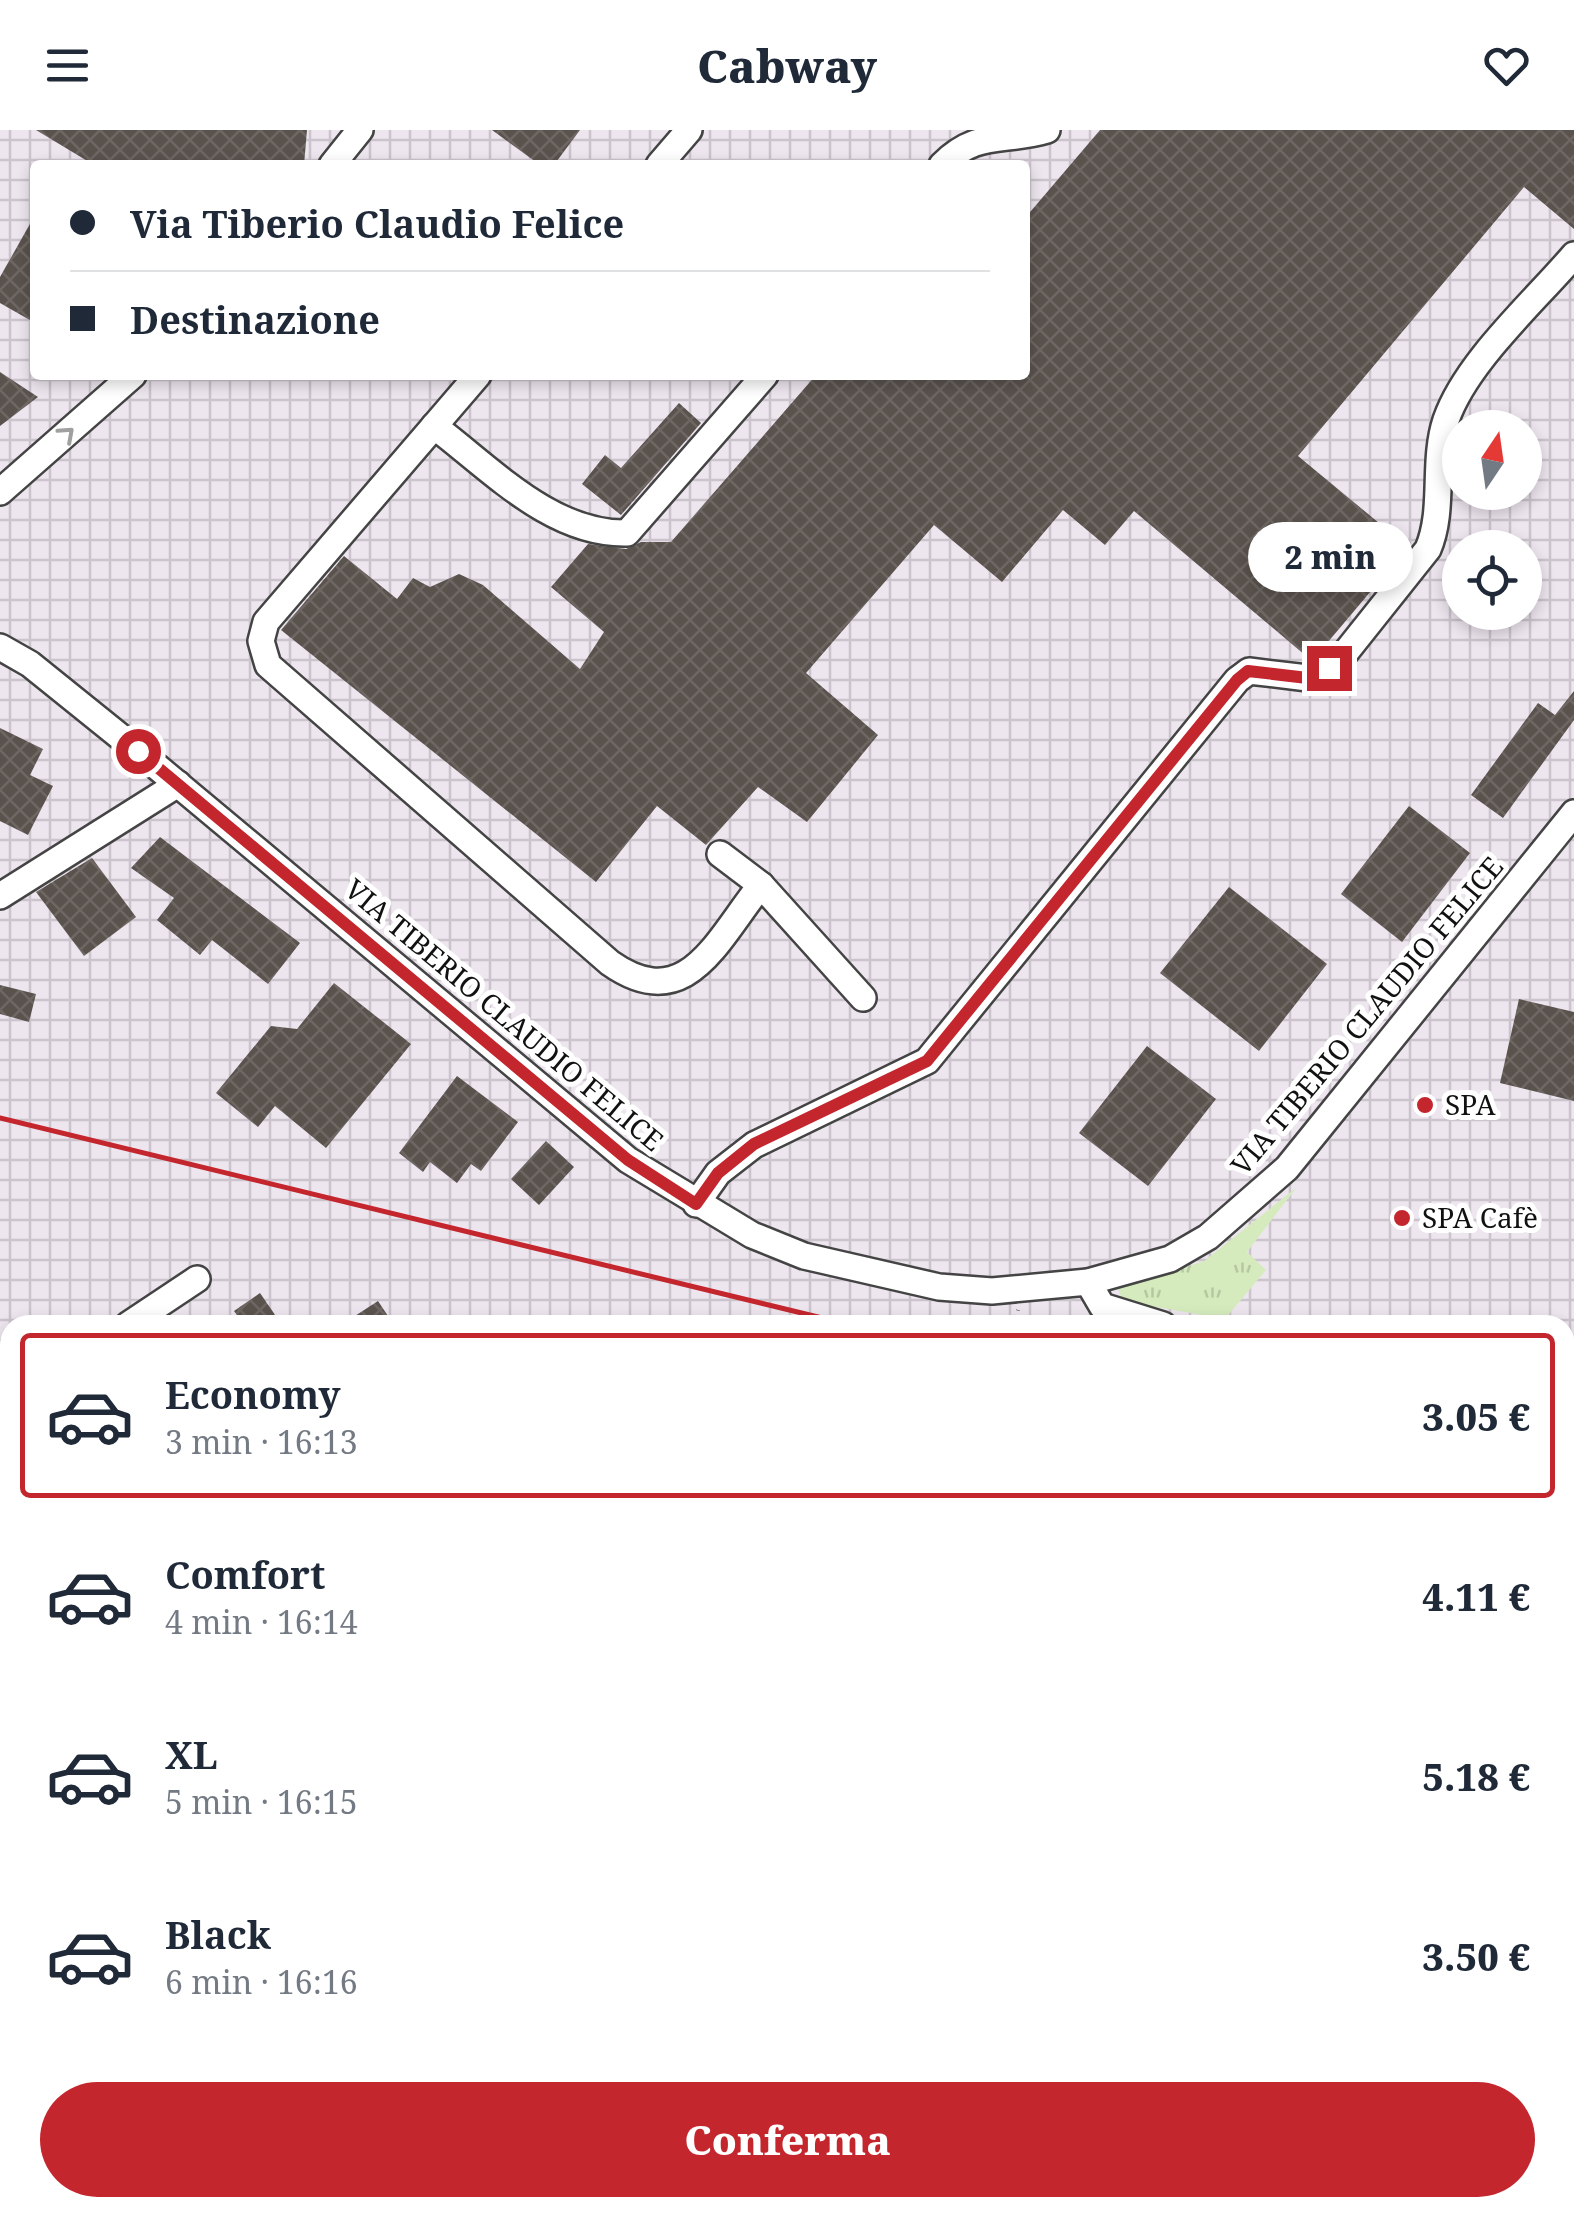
<!DOCTYPE html>
<html lang="it">
<meta charset="utf-8">
<style>
:root{--surface:#fff;--page:#f6f6f7;--text:#1f2937;--muted:#747a83;--line:#e0e1e3;--accent:#c4262e}
body{margin:0;font-family:"Noto Serif",serif;background:var(--page);color:var(--text);height:100vh;display:flex;flex-direction:column;font-size:38px;white-space:nowrap}
*{box-sizing:border-box;margin:0}
p{font-size:32px;color:var(--muted)}
.icon{flex:none;width:55px;height:55px;fill:none;stroke:currentColor;stroke-width:2;stroke-linecap:round;stroke-linejoin:round}
.map{position:relative;flex:1;overflow:hidden}
.panel{position:absolute;left:0px;top:1185px;width:1575px;height:902px;display:flex;flex-direction:column;background:var(--surface);border-radius:30px 30px 0 0;box-shadow:0 5px 15px #0003}
.panel>*{flex:none}
.hud{position:absolute;left:30px;top:30px;width:1000px;height:220px;border-radius:10px;box-shadow:0 5px 15px #0003;display:grid;align-content:center;height:220px;padding:0 40px;background:var(--surface)}
.needle{width:65px;rotate:13deg}
.controls{position:absolute;left:1442px;top:280px;display:grid;gap:20px}
.controls a{display:grid;place-items:center;width:100px;height:100px;border-radius:50%;background:var(--surface);box-shadow:0 5px 15px #0003;font-size:50px}
.end{position:absolute;width:45px;height:45px;margin:-22px;border:12px solid #c4262e;background:#fff;box-shadow:0 0 0 5px #fff}
.from{border-radius:50%}
.bubble{position:absolute;height:70px;border-radius:35px;background:var(--surface);box-shadow:0 5px 15px #0003;font-size:32px;font-weight:800;line-height:70px;text-align:center}
.hud b{display:flex;align-items:center;gap:35px;height:95px;font-size:38px}
.hud b+b{border-top:2px solid var(--line)}
.hud i{width:25px;height:25px;background:var(--text)}
ul{padding:18px 0 0;list-style:none}
li{display:flex;align-items:center;gap:30px;height:165px;margin:0 20px 15px;padding:0 20px;border:5px solid transparent;border-radius:10px}
li div{flex:1}
li b{display:block;font-size:38px}
li em{font-style:normal;font-weight:800}
li.on{border-color:var(--accent)}
li>.icon{width:90px;height:90px;stroke-width:1.5}
.primary-button{display:flex;gap:20px;margin-top:auto;padding:20px 40px}
.primary-button a{flex:1;height:115px;border-radius:60px;background:var(--accent);color:#fff;font-size:40px;font-weight:800;line-height:115px;text-align:center}
header{display:flex;justify-content:space-between;align-items:center;height:130px;padding:0 40px;background:var(--surface);font-size:45px;font-weight:800}
.map>svg:first-child{display:block}
</style>
<header><svg class="icon" aria-label="menu" viewBox="0 0 24 24"><path d="M4 6h16M4 12h16M4 18h16"/></svg>Cabway<svg class="icon" aria-label="heart" viewBox="0 0 24 24"><path d="M12 20l-8-8c-3-5 5-10 8-4 3-6 11-1 8 4z"/></svg></header>
<div class="map">
<svg width="1574" height="2087" viewBox="0 0 1574 2087">
<defs>
<pattern id="industrial-grid" width="8" height="8" patternUnits="userSpaceOnUse" patternTransform="scale(2.5)"><rect width="8" height="8" fill="#eee6ef"/><path d="M0 4h8M4 0v8" fill="none" stroke="#cbc4cc"/></pattern>
<pattern id="grass-tufts" width="24" height="20" patternUnits="userSpaceOnUse" patternTransform="scale(2.5)"><rect width="24" height="20" fill="#d5ebbd"/><path d="M3 7l-1-3M5 7V3M7 7l1-3M15 17l-1-3M17 17v-4M19 17l1-3" fill="none" stroke="#b6c8a1"/></pattern>
<pattern id="building-cross-hatch" width="8" height="8" patternUnits="userSpaceOnUse" patternTransform="scale(2.5)"><rect width="8" height="8" fill="#5a524d"/><path d="M0 0l8 8M0 8l8-8" fill="none" stroke="#6d6662"/></pattern>
</defs>
<rect width="100%" height="100%" fill="#fffdf5"/>
<path fill="url(#industrial-grid)" fill-rule="evenodd" d="M0,0H1574V2087H0ZM35,35H1025V245H35ZM1460,298H1525V362H1460ZM1460,418H1525V482H1460ZM10,1195H1565V2078H10Z"/>
<polygon fill="url(#grass-tufts)" points="1297,1057 1247,1122 1266,1140 1225,1189 1123,1171 1118,1159 1204,1131"/>
<g fill="url(#building-cross-hatch)">
<polygon points="36,0 307,0 304,35 94,35"/>
<polygon points="492,0 580,0 554,35 540,35"/>
<polygon points="1100,0 1574,0 1574,99 1524,57 1298,326 1408,417 1312,531 1134,381 1105,415 1063,380 1002,452 934,395 806,543 878,605 807,692 758,657 706,715 657,676 596,752 281,500 344,426 397,469 413,448 430,457 459,444 483,455 580,539 604,502 551,457 588,414 626,419 641,412 671,412 816,245 1025,245 1025,88"/>
<polygon points="35,85 35,193 0,173 0,147"/>
<polygon points="0,242 38,267 0,296"/>
<polygon points="679,273 701,293 621,385 582,354 605,325 621,338"/>
<polygon points="1574,561 1574,590 1503,688 1471,665 1538,573 1555,585"/>
<polygon points="0,598 43,619 30,645 53,656 28,705 0,691"/>
<polygon points="1409,676 1470,723 1402,812 1341,764"/>
<polygon points="160,707 300,813 268,854 212,810 200,825 157,790 174,768 131,738"/>
<polygon points="92,728 136,787 84,826 36,762"/>
<polygon points="1229,757 1327,834 1259,921 1160,843"/>
<polygon points="334,853 411,914 326,1018 275,976 258,997 216,963 271,896 297,899"/>
<polygon points="0,855 36,864 29,892 0,884"/>
<polygon points="1519,869 1574,882 1574,971 1500,953"/>
<polygon points="1147,916 1216,969 1148,1056 1079,1003"/>
<polygon points="457,946 518,992 481,1041 471,1034 457,1053 430,1032 423,1042 399,1023"/>
<polygon points="546,1011 574,1037 539,1075 511,1049"/>
<polygon points="260,1163 282,1195 244,1195 234,1181"/>
<polygon points="378,1171 394,1195 341,1195"/>
</g>
<g fill="none" stroke-linecap="round" stroke-linejoin="round">
<g stroke="#444" stroke-width="30">
<g id="minor">
<polyline points="332,35 360,0"/>
<polyline points="659,35 689,0"/>
<path d="M942,35C977,0 1002,13 1047,0"/>
<path d="M478,245L266,492L261,511L268,535L610,833C687,887 717,809 761,755"/>
<path d="M434,296C491,339 552,405 627,403L765,245"/>
<polyline points="0,362 133,245"/>
<polyline points="0,517 30,534 138,621 628,1030 752,1105 804,1126 939,1157 992,1161 1088,1152 1170,1129 1208,1107 1287,1038 1574,683"/>
<polyline points="720,724 761,755 863,868"/>
<polyline points="0,766 178,654"/>
<path d="M696,1074L718,1043L754,1015L927,931L1237,550L1249,541L1316,549L1342,527L1428,419C1445,379 1432,332 1446,290C1466,232 1534,172 1574,125"/>
<polyline points="1088,1152 1102,1176 1163,1195"/>
<polyline points="128,1195 197,1149"/>
<polyline points="0,1281 10,1274"/>
<polyline points="1565,1452 1574,1454"/>
<polyline points="0,2037 10,2036"/>
<polyline points="1565,2061 1574,2049"/>
<polyline points="963,2078 975,2087"/>
</g>
</g>
<polyline stroke="#333" stroke-width="4" stroke-dasharray="10 5" stroke-linecap="butt" points="1014,1195 1018,1180"/>
<use href="#minor" stroke="#fff" stroke-width="25"/>
<g stroke="#c4262e" stroke-width="5">
<polyline points="0,988 851,1195"/>
<polyline points="1565,1368 1574,1370"/>
</g>
</g>
<defs><path id="oneway-chevron" d="M-2-3.5L2.5 0L-2 3.5" fill="none" stroke-width="1.6" stroke-linecap="round" stroke-linejoin="round" transform="scale(2.5)"/></defs>
<use stroke="#a0a0a0" href="#oneway-chevron" transform="translate(67 304) rotate(-42)"/>
<g fill="none" stroke-linecap="round" stroke-linejoin="round">
<polyline stroke="#c4262e" stroke-width="12" points="138,621 628,1030 696,1074 718,1043 754,1014 927,931 1237,550 1248,541 1316,549 1329,538"/>
</g>
<g fill="#c4262e" stroke="#fff" stroke-width="4">
<circle cx="1425" cy="975" r="10"/>
<circle cx="1402" cy="1088" r="10"/>
</g>
<g text-anchor="middle" stroke-width="10" stroke-linejoin="round" paint-order="stroke">
<g font-size="28" fill="#111" stroke="#fff">
<text transform="translate(504 885) rotate(40)" y="10">VIA TIBERIO CLAUDIO FELICE</text>
<text transform="translate(1367 886) rotate(-50)" y="10">VIA TIBERIO CLAUDIO FELICE</text>
</g>
<g font-size="28" fill="#111" stroke="#fff" text-anchor="start">
<text x="1445" y="985">SPA</text>
<text x="1422" y="1098">SPA Cafè</text>
</g>
</g>
</svg>
<div class="controls">
<a><svg class="needle" viewBox="-14 -14 28 28"><path d="M0-13l5 13h-10z" fill="#e53935"/><path d="M0 13l5-13h-10z" fill="#747a83"/></svg></a>
<a><svg class="icon" aria-label="locate" viewBox="0 0 24 24"><circle cx="12" cy="12" r="6"/><path d="M12 2v4M12 18v4M2 12h4M18 12h4"/></svg></a>
</div>
<i class="end from" style="left:138px;top:621px"></i>
<i class="end" style="left:1329px;top:538px"></i>
<div class="bubble" style="left:1248px;top:392px;width:165px">2 min</div>
<div class="hud">
<b><i class="from"></i>Via Tiberio Claudio Felice</b>
<b><i></i>Destinazione</b>
</div>
<section class="panel">
<ul>
<li class="on"><svg class="icon" aria-label="car" viewBox="0 0 24 24"><path d="M5 17H2v-5l4-1 3-4h7l3 4 3 1v5h-3M9 17h6M6 11h13"/><circle cx="7" cy="17" r="2"/><circle cx="17" cy="17" r="2"/></svg><div><b>Economy</b><p>3 min · 16:13</p></div><em>3.05 €</em></li>
<li><svg class="icon" aria-label="car" viewBox="0 0 24 24"><path d="M5 17H2v-5l4-1 3-4h7l3 4 3 1v5h-3M9 17h6M6 11h13"/><circle cx="7" cy="17" r="2"/><circle cx="17" cy="17" r="2"/></svg><div><b>Comfort</b><p>4 min · 16:14</p></div><em>4.11 €</em></li>
<li><svg class="icon" aria-label="car" viewBox="0 0 24 24"><path d="M5 17H2v-5l4-1 3-4h7l3 4 3 1v5h-3M9 17h6M6 11h13"/><circle cx="7" cy="17" r="2"/><circle cx="17" cy="17" r="2"/></svg><div><b>XL</b><p>5 min · 16:15</p></div><em>5.18 €</em></li>
<li><svg class="icon" aria-label="car" viewBox="0 0 24 24"><path d="M5 17H2v-5l4-1 3-4h7l3 4 3 1v5h-3M9 17h6M6 11h13"/><circle cx="7" cy="17" r="2"/><circle cx="17" cy="17" r="2"/></svg><div><b>Black</b><p>6 min · 16:16</p></div><em>3.50 €</em></li>
</ul>
<div class="primary-button"><a>Conferma</a></div>
</section>
</div>
